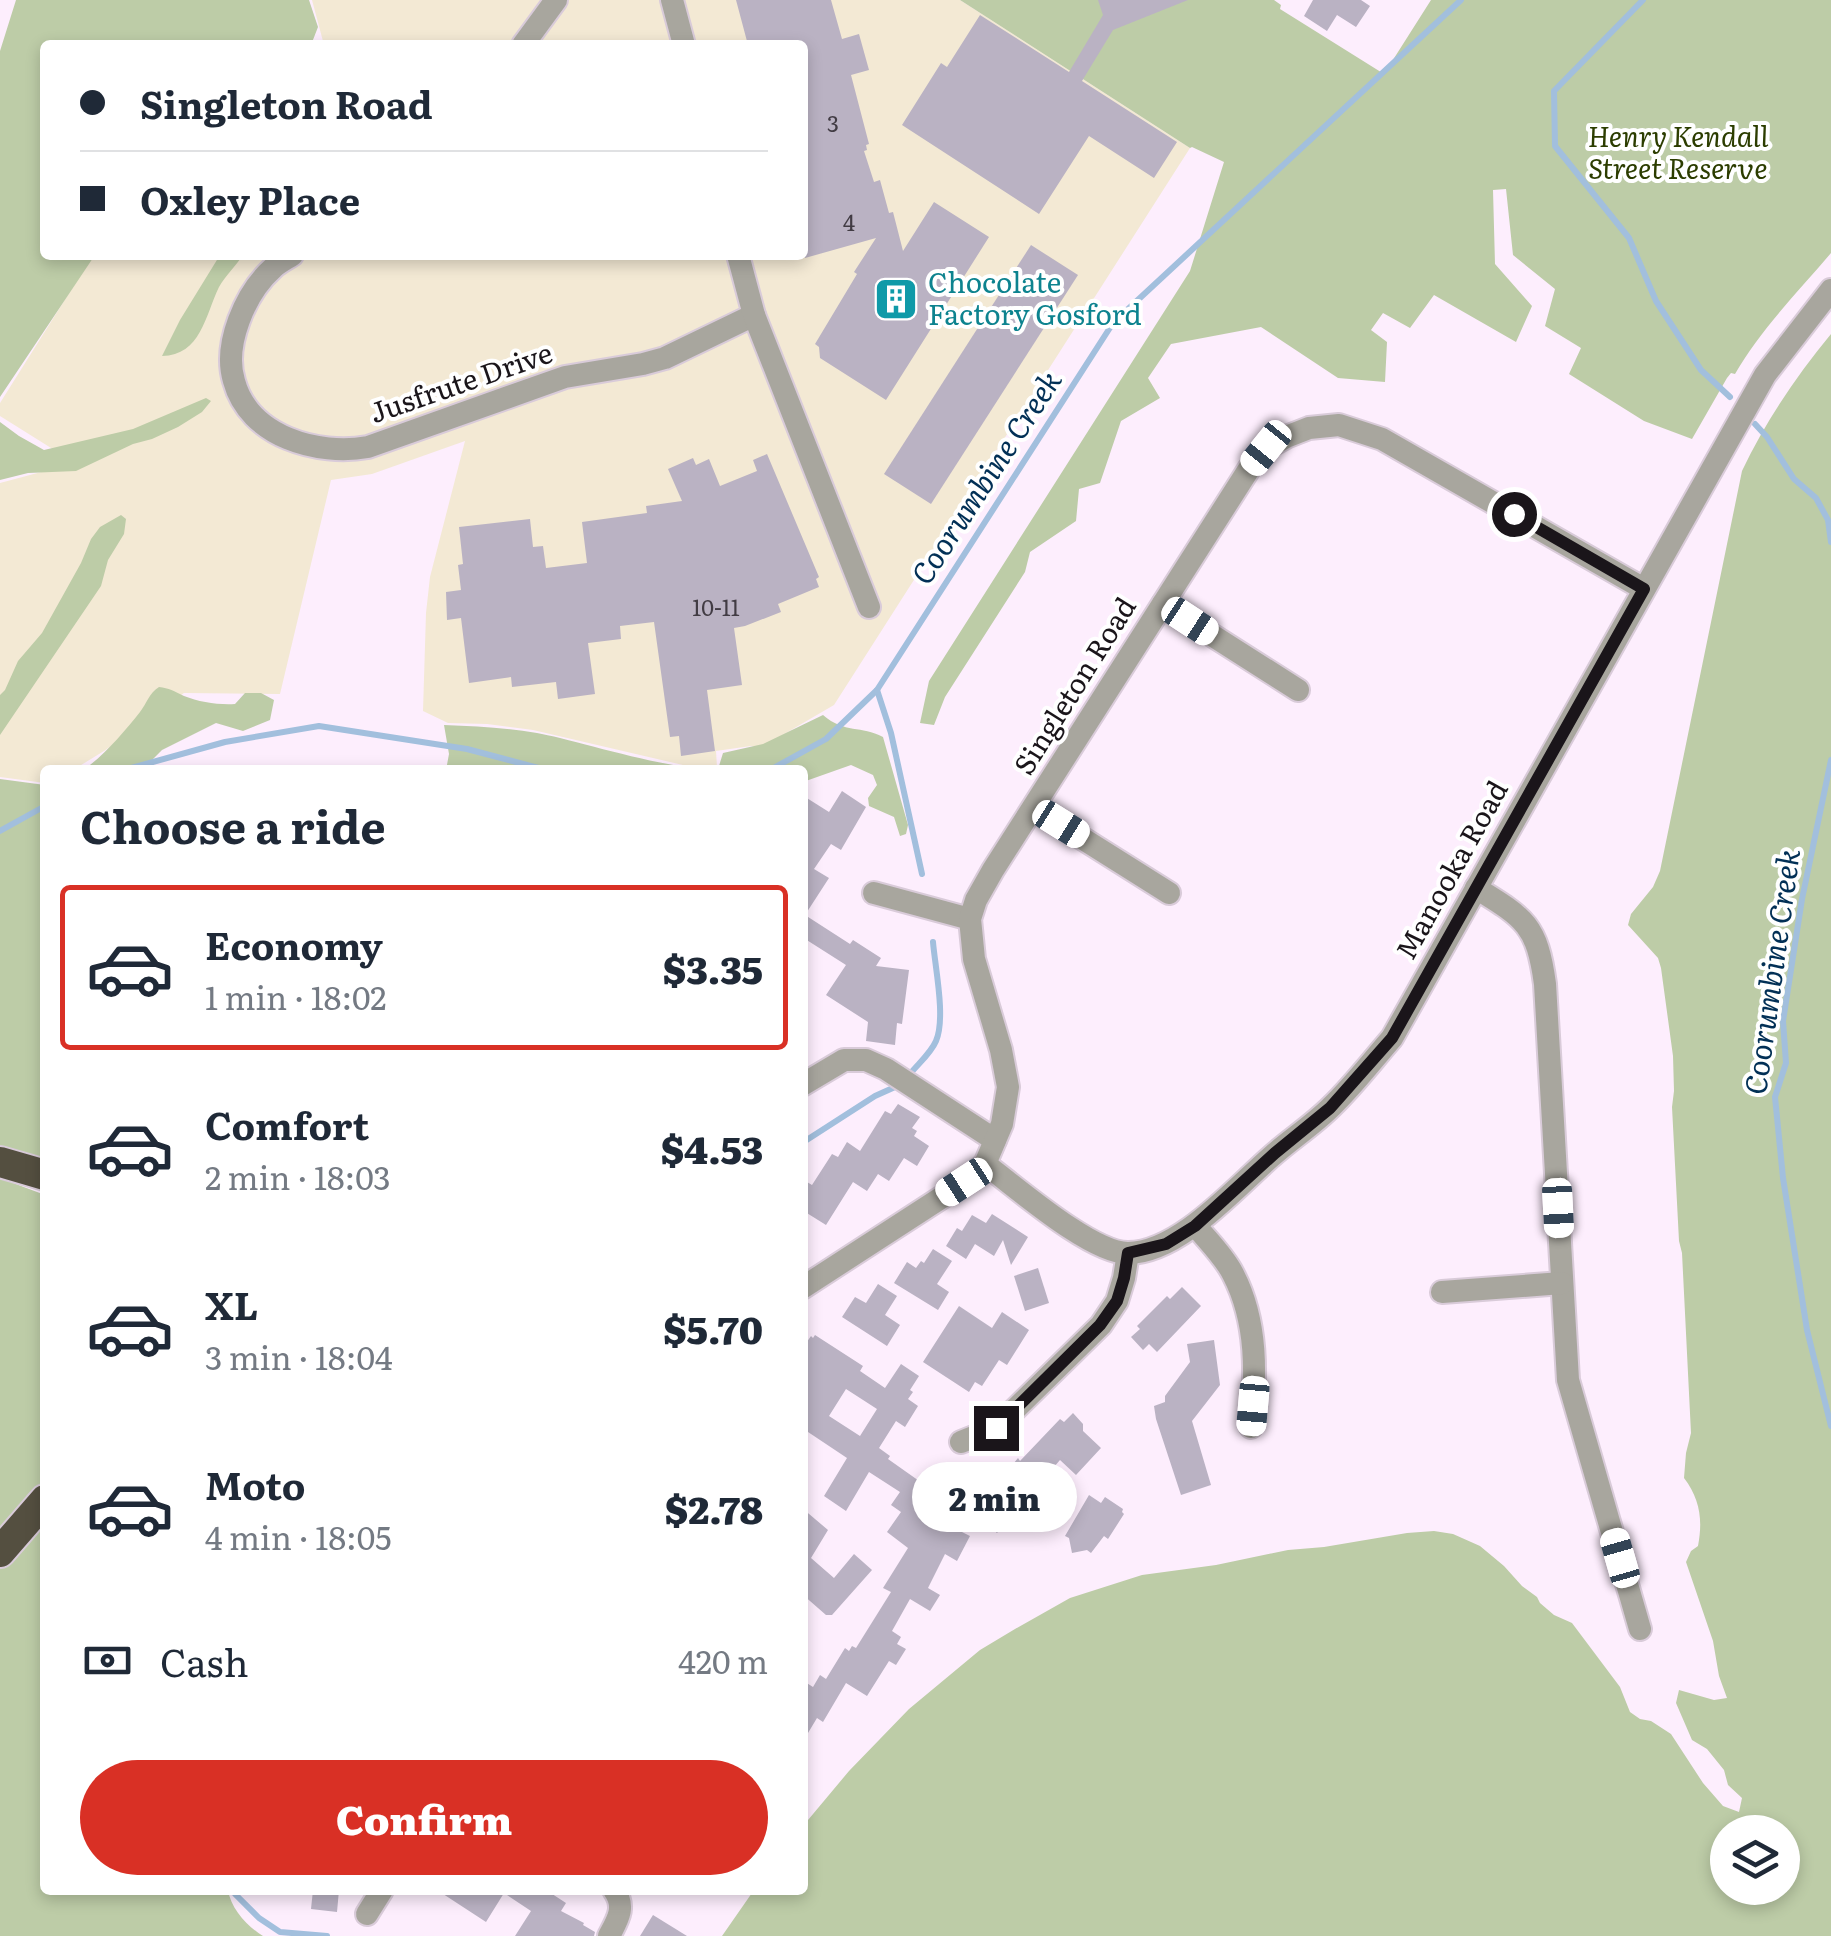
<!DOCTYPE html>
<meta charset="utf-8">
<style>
:root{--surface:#fff;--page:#f2f2f3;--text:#1f2937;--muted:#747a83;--line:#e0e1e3;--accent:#d93025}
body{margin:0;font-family:Literata,serif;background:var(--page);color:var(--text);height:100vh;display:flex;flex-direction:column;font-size:38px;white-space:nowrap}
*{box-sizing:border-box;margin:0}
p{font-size:32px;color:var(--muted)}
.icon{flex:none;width:55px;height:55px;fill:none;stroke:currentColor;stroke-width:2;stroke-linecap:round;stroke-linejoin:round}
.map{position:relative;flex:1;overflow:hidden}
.panel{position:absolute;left:40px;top:765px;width:768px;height:1130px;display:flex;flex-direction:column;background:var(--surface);border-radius:10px;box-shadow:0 5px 15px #0003}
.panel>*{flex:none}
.hud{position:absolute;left:40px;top:40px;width:768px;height:220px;border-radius:10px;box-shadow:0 5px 15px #0003;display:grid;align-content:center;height:220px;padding:0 40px;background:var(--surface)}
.fabs{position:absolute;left:1710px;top:1815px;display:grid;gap:20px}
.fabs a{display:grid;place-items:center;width:90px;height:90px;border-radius:50%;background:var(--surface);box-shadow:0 5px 15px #0003;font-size:50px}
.end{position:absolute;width:45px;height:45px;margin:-22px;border:12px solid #1a151a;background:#fff;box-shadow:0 0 0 5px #fff}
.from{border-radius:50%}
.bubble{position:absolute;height:70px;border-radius:35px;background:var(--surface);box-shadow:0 5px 15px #0003;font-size:32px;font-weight:800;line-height:70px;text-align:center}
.car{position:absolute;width:30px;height:60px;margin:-30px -15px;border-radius:12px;box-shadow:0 0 8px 2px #0007;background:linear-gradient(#fff 24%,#345 0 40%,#fff 0 76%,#345 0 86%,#fff 0)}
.hud b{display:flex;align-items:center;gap:35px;height:95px;font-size:38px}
.hud b+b{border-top:2px solid var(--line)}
.hud i{width:25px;height:25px;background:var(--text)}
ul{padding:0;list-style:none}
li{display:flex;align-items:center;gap:30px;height:165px;margin:0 20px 15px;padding:0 20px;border:5px solid transparent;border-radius:10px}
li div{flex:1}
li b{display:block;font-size:38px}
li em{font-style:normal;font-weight:800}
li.on{border-color:var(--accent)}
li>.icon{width:90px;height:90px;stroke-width:1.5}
h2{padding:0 40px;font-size:45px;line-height:120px}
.pay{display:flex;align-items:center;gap:25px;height:110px;padding:0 40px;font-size:38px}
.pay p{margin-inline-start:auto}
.action{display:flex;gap:20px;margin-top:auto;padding:20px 40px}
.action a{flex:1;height:115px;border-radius:60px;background:var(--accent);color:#fff;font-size:40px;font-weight:800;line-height:115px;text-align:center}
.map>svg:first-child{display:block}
</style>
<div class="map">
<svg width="1831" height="1936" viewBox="0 0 1831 1936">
<rect width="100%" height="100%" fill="#fdeefd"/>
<polygon fill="#f3e9d4" points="312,0 960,0 1190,148 834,705 762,747 751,746 716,751 717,767 700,769 533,730 487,724 448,723 423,711 426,613 430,577 465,441 372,474 331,480 280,694 184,693 104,751 73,770 45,770 45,783 0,777 0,483 75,463 0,416 0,403 93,255 802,255 802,45 324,45"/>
<g fill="#bdcca7" fill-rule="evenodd">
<polygon points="16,0 309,0 318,27 311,45 45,45 45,255 95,255 0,397 0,51"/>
<path d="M960,0H1274L1281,5L1280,9L1384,74L1431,0H1831V253C1798,292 1760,330 1735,374L1731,373L1727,378L1692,439L1644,421L1569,374L1581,348L1545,326L1555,289L1513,255L1506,189L1493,190L1495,264L1532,306L1516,342L1434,295L1410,328L1383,313L1371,330L1387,342L1385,382L1338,378L1261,327L1171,344L1148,378L1160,398L1121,421L1100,483L1079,489L1076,521L1030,552L1025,572L945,697L934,725L920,723L929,681L1190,271L1224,162L1192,147L1190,148Z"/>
<path d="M220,255H243C236,266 225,276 219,287C205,316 201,355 162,356L180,320Z"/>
<path d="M1831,334V1936H722L754,1890H802L803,1826L849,1771L909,1709L980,1650L1015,1629L1070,1598L1142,1575L1216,1565L1288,1550L1324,1547L1407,1533L1434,1531L1453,1534L1480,1546L1504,1566L1522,1586L1537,1597L1540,1603L1554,1615L1572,1623L1620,1687L1630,1712L1640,1719L1651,1721L1671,1734L1703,1783L1723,1806L1739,1812L1742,1798L1728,1785L1724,1770L1707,1749L1692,1740L1676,1703L1679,1690L1714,1700L1727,1698L1719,1676L1713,1641L1686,1562L1691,1551L1698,1546C1703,1520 1700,1499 1684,1478L1686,1453L1691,1433L1682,1253L1679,1241L1672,1107L1674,1091L1673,1056L1661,968L1658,958L1628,925L1631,914L1653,887L1660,871L1742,471C1765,422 1797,375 1831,334ZM1728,1832H1782V1888H1728Z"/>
<polygon points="206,398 211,401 202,412 178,427 152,439 133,444 76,471 28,473 0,480 0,422 19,436 44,450 133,429"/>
<polygon points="121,515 126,519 124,534 108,560 101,586 0,735 0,695 5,690 18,661 42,633 81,563 91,539 100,527"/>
<path d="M159,687C169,688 174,691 184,696C199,702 218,705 235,704L245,693H261L274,700L270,720L243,731L216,723L162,750L153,759V770H83C104,756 124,732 140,712C147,703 149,693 159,687Z"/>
<path d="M823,715C845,734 861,725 883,737L908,825L906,834L900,836L894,817L869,806L868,798L877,785L873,775L851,765L803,782L802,770H446L449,754L444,725C476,726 506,728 537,733C573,739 693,778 719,766L723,753L763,744Z"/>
<polygon points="0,779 45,785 45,1162 0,1148"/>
<path d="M0,1178L45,1195V1890H228C231,1909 247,1926 263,1936H0Z"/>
</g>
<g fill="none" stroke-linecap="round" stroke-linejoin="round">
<g stroke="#a2bfdd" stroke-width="6">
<polyline points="1643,0 1554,91 1555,146 1629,238 1656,301 1701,370 1730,397"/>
<polyline points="1755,424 1767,437 1794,479 1816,498 1828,520 1831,542"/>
<polyline points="877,690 891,733 922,874"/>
<polyline points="1831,760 1802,899 1783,1021 1786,1063 1775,1097 1783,1178 1807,1330 1831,1426"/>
<polyline points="124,770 225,742 319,726 467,749 546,770"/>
<polyline points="770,770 826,739 877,690 1113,323 1461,0"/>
<polyline points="0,831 45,806"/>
<path d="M910,1074C918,1064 931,1053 936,1041C946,1018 935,967 933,942"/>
<polyline points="802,1143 875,1096 895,1087"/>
<polyline points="238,1890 235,1894 259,1918 280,1932 327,1936"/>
</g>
</g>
<g fill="#bab2c3" fill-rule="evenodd">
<polygon points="736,0 831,0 842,39 859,34 869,70 851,75 869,144 866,145 867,150 864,151 874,182 880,180 889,213 893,212 903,251 934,202 989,237 886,400 820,358 819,347 815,344 857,274 854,272 876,238 805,258 802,250 802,45 748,45"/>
<polygon points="1098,0 1188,0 1113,30 1082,81 1177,142 1154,178 1089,136 1039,214 902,125 941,63 947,67 980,15 1069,72 1103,15"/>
<polygon points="1313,0 1361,0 1370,6 1356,27 1337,15 1327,31 1304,16"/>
<polygon points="1031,245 1078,275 931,504 884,474"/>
<polygon points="767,454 819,577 816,579 819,587 778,604 781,612 745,626 734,628 742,685 707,690 715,751 681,756 679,736 670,737 654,622 620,626 621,639 588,643 595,694 558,699 556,682 512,687 511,677 469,683 461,618 447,620 446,592 461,590 458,565 463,564 459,527 530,519 533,547 543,546 546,568 587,563 582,522 647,513 646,506 682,501 668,469 693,458 696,465 709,459 720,486 757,471 753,460"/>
<polygon points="842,791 866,807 841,850 831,844 814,869 829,878 805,915 850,944 853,940 881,958 876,966 909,970 902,1024 897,1023 895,1045 866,1041 868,1022 826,995 846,965 802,937 802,795 829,812"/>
<polygon points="898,1104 920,1117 912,1128 917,1131 914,1136 929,1146 917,1166 904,1158 889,1181 878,1174 867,1191 853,1182 826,1225 802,1210 802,1179 812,1185 832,1154 838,1157 847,1142 860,1151 885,1111 891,1114"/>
<polygon points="992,1214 1028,1237 1011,1265 1003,1240 994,1256 975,1244 966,1259 946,1246 957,1228 962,1231 972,1215 986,1223"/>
<polygon points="933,1249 952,1261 937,1284 949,1292 938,1310 894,1283 907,1262 916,1268 921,1261 924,1263"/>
<polygon points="1038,1268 1049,1303 1025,1311 1014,1276"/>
<polygon points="878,1284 897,1296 885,1315 900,1325 887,1346 842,1317 855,1297 866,1303"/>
<polygon points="1182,1287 1201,1306 1157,1352 1149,1344 1143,1350 1131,1337 1140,1329 1137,1326 1167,1296 1170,1299"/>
<polygon points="959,1306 992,1328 1002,1312 1029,1330 1007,1365 999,1360 982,1386 975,1382 969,1392 923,1362"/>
<path d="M815,1335L863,1366L860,1371L885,1388L901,1364L919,1376L910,1390L913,1392L908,1399L918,1406L905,1427L896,1421L879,1448L890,1456L888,1459L929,1488L927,1490L941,1500L930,1516L970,1536L957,1561L945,1554L928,1588L940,1595L930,1611L910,1599L892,1631L901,1637L897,1644L906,1649L896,1665L889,1661L867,1696L846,1683L823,1722L817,1718L802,1743V1680L813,1687L820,1675L826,1679L845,1648L849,1651L852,1646L856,1648L891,1592L883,1588L908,1548L887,1532L901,1512L891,1505L900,1492L869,1472L846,1511L824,1496L847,1458L802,1428V1349L811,1336L813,1338ZM846,1389L877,1409L860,1436L829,1416Z"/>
<polygon points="1214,1340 1220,1385 1192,1421 1211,1485 1181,1495 1156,1419 1154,1406 1165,1402 1165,1396 1190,1362 1187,1344"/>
<polygon points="1073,1413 1083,1424 1083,1431 1101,1448 1076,1475 1060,1460 997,1533 978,1516 987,1506 982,1502 1018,1458 1020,1461 1060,1419 1064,1422"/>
<polygon points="1089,1495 1101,1503 1105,1497 1123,1509 1122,1512 1124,1514 1108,1539 1104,1536 1091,1553 1087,1550 1072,1553 1069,1538 1065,1536"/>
<polygon points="802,1508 828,1530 811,1558 834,1578 854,1554 872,1570 832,1615 826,1615 802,1594"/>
<polygon points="313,1890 339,1890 337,1912 311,1909"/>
<polygon points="437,1890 546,1890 566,1903 561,1911 584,1923 583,1925 595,1932 594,1936 515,1936 531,1911 504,1893 486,1922"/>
<polygon points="653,1915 687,1936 640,1936"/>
</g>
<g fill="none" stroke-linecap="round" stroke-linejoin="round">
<g stroke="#d9cbd9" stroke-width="26">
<g id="minor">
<polyline points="672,0 684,45"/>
<polyline points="523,45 556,0"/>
<path d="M292,255C286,259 278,263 273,268C245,293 223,345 234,381C249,437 318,456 368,447L565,377L643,364L665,358L754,315"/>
<polyline points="738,255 754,315 869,607"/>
<polyline points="1163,604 1298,690"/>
<polyline points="1034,808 1169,893"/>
<path d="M1476,888C1525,918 1537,925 1545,984L1568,1380L1640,1629"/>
<polyline points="874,893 970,919"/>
<polyline points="802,1085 844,1060 866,1060 886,1069 995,1140"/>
<path d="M985,1164C1016,1187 1091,1253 1128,1253C1179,1253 1235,1188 1272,1156C1291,1139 1313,1125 1331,1107C1353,1086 1372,1061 1392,1038L1765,375L1831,290"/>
<path d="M1195,1225C1208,1241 1224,1256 1233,1274C1258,1322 1256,1376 1251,1427"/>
<polyline points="802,1288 964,1183 985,1164 1002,1124 1008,1087 1001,1050 974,959 970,919 976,900 993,870 1249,469 1266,448 1286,437 1309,428 1339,425 1382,439 1644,589"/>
<polyline points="1442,1292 1562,1283"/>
<polyline points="961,1442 996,1428 1101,1325 1117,1301 1124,1278 1128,1253"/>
<polyline points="367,1914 382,1890"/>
<path d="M609,1936C618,1919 626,1907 614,1890"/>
</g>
</g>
<g stroke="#d9cbd9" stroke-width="34">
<g id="highway">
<polyline points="0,1162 45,1175"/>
<polyline points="0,1552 45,1500"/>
</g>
</g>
<use href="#minor" stroke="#a8a69e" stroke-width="22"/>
<use href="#highway" stroke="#544f40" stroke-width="30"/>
</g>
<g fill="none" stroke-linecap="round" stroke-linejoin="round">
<polyline stroke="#1a151a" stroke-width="12" points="996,1428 1100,1325 1117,1301 1124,1278 1128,1253 1166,1244 1195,1226 1275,1153 1330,1108 1392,1038 1644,589 1514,514"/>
</g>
<defs>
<g id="building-square" transform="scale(2.25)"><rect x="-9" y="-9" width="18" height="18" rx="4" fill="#0f9aa8" stroke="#fff"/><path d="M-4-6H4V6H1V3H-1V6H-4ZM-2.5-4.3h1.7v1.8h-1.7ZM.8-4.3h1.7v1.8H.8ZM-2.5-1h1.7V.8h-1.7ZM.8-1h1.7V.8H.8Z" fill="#fff"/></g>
</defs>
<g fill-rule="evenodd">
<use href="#building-square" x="896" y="299"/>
</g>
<g text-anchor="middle" stroke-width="8" stroke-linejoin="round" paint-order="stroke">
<g font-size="22" fill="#423c44">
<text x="833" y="132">3</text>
<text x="849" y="231">4</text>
<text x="716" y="616">10-11</text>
</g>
<g font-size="28" font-style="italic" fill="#2c3d00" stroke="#fff">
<text x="1678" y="147">Henry Kendall<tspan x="1678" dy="32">Street Reserve</tspan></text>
</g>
<g font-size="28" fill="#0d838f" stroke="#fff" text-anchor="start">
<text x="928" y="293">Chocolate<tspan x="928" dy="32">Factory Gosford</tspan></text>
</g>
<g font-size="28" fill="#1a151a" stroke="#fff">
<text transform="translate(461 383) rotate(-19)" y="10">Jusfrute Drive</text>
<text transform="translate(1075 686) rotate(-58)" y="10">Singleton Road</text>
<text transform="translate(1452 870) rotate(-61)" y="10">Manooka Road</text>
</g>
<g font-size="30" font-style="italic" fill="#023056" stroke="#fff">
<text transform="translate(987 478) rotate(-57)" y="10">Coorumbine Creek</text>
<text transform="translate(1773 972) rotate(-82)" y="10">Coorumbine Creek</text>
</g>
</g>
</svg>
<div class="fabs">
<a><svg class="icon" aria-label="layers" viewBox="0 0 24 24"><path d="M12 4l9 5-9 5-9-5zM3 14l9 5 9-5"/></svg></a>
</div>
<i class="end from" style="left:1514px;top:514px"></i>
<i class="end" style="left:996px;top:1428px"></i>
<div class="bubble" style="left:912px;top:1462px;width:165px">2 min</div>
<i class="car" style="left:1266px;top:448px;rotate:219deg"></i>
<i class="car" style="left:1190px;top:621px;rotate:123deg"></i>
<i class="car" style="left:1061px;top:824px;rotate:122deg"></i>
<i class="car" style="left:964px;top:1182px;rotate:237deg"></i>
<i class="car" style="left:1558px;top:1208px;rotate:177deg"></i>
<i class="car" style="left:1253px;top:1406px;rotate:185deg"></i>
<i class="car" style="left:1620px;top:1558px;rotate:344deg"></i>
<div class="hud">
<b><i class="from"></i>Singleton Road</b>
<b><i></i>Oxley Place</b>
</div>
<section class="panel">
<h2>Choose a ride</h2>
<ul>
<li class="on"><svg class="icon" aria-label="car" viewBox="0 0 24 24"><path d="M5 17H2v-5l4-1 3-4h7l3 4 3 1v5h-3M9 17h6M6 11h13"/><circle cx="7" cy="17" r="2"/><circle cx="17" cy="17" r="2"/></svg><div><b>Economy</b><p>1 min · 18:02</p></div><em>$3.35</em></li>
<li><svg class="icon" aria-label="car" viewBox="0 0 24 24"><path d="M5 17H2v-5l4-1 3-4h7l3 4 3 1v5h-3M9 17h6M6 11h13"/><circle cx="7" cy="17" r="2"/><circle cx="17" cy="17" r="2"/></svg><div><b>Comfort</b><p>2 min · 18:03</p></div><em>$4.53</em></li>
<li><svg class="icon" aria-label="car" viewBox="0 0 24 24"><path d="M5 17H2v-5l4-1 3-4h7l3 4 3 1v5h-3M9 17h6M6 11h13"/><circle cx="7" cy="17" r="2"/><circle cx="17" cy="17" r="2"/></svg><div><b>XL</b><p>3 min · 18:04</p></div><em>$5.70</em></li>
<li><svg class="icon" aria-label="car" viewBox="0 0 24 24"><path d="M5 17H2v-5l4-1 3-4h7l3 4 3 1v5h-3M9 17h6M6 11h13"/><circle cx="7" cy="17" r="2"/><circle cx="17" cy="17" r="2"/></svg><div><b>Moto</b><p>4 min · 18:05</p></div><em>$2.78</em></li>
</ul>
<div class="pay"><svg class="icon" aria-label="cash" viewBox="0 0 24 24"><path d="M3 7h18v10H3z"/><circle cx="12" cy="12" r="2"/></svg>Cash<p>420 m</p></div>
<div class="action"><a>Confirm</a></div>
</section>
</div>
